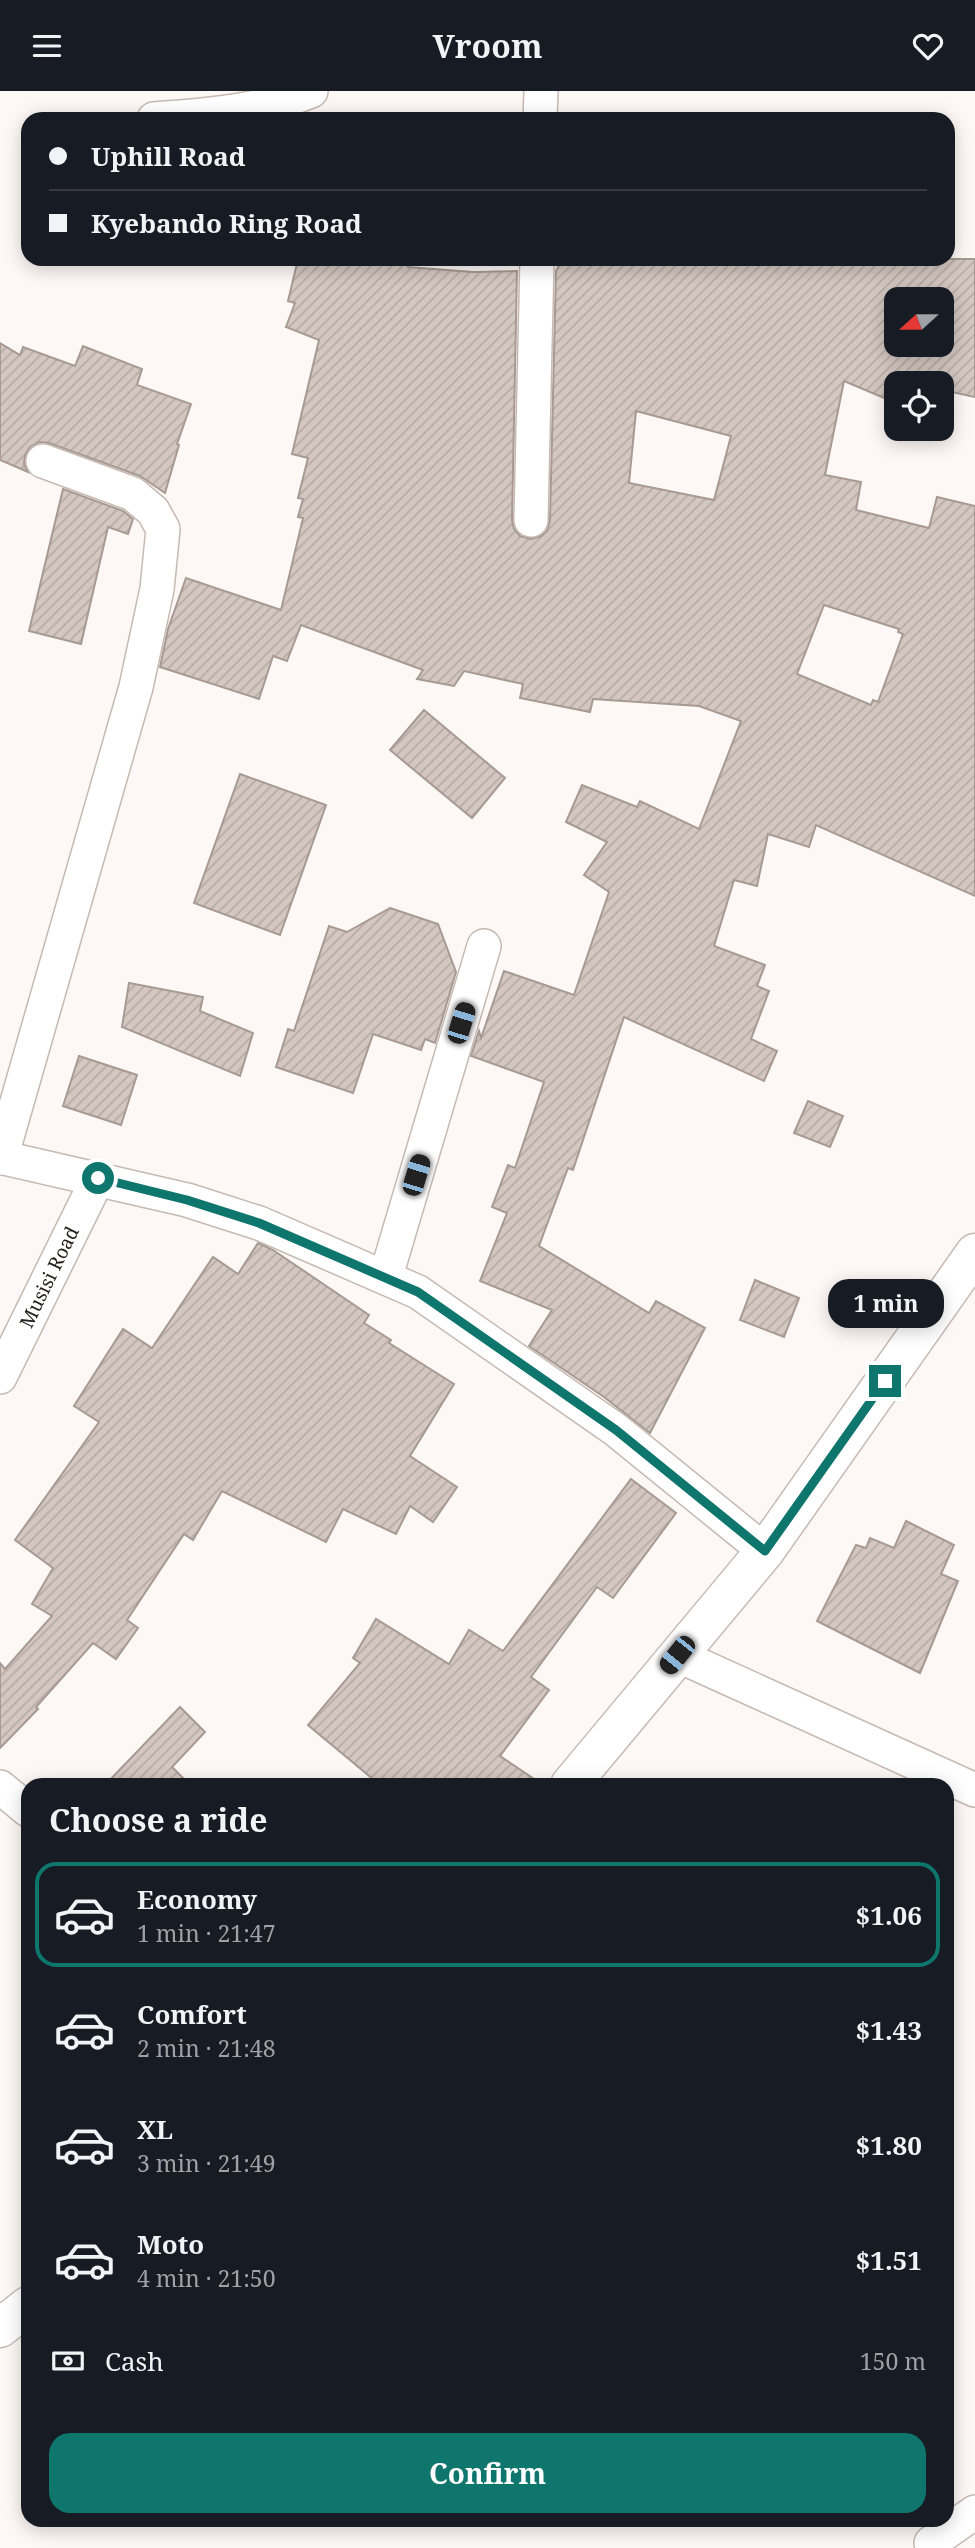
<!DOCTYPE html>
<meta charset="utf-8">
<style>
:root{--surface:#171b24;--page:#242831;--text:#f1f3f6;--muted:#9ea1a6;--line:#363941;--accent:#0f766e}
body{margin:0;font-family:"Noto Serif",serif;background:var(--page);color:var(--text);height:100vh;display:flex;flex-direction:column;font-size:26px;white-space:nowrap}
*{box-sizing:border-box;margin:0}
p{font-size:23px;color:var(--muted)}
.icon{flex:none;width:38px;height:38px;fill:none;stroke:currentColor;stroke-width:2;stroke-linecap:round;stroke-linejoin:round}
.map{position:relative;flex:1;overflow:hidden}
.sheet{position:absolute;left:21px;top:1687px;width:933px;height:749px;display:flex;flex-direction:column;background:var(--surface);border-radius:21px;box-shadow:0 4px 18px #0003}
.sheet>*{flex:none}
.hud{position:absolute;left:21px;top:21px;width:934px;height:154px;border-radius:21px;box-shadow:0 4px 18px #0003;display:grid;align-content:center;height:154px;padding:0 28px;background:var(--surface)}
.needle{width:46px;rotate:249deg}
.tools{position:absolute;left:884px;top:196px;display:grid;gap:14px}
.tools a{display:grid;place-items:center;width:70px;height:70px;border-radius:14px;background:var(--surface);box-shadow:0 4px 18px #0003;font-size:35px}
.end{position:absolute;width:32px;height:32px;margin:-16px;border:9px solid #0f766e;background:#fff;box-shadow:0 0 0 4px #fff}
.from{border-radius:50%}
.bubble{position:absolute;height:49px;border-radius:21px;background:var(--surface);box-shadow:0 4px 18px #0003;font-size:23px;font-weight:700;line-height:49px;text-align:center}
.car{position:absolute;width:21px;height:42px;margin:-21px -10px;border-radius:9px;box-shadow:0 0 5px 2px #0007;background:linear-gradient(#222 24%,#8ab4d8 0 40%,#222 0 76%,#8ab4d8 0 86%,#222 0)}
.hud b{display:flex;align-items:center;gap:24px;height:66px;font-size:26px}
.hud b+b{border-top:2px solid var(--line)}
.hud i{width:18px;height:18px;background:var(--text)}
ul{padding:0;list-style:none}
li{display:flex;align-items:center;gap:21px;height:105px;margin:0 14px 10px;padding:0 14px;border:4px solid transparent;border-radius:21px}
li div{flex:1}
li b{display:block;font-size:26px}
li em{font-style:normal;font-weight:700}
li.current{border-color:var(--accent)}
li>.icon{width:63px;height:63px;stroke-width:1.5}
h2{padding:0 28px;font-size:32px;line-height:84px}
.pay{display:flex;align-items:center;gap:18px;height:77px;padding:0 28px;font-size:26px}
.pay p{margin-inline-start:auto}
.button{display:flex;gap:14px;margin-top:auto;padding:14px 28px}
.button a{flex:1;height:80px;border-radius:21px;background:var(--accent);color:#fff;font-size:28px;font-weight:700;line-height:80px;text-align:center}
header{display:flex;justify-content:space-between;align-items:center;height:91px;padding:0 28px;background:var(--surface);font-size:32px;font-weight:700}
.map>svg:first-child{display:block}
</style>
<header><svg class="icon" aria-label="menu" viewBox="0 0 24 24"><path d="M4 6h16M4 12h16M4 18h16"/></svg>Vroom<svg class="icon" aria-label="heart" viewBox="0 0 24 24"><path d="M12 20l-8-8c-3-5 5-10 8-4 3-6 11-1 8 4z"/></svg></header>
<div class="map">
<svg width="975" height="2457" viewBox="0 0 975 2457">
<defs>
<pattern id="building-hatch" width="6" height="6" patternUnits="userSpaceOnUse" patternTransform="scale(1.75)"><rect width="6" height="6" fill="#d4c7c1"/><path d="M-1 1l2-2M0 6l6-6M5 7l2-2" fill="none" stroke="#b6aba5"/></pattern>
</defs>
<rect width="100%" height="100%" fill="#fdf8f5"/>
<g fill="url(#building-hatch)" stroke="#a69a93" stroke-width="2" fill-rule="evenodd">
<path d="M298,168H409L408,176L473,181L517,180L512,429L514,438L520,445L531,448L541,445L547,440L550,429L556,180L562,168H975V306L942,299V292H896V312L844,290L825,384L861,391L856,419L929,437L937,406L975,415V805L816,734L809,756L768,743L757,795L734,789L714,855L765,874L757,895L769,900L751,948L777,960L764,990L624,926L573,1079L568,1077L539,1155L649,1222L656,1210L705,1237L650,1342L604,1306L529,1255L552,1219L480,1190L507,1122L492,1116L508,1074L515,1077L544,991L471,965L479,940L481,947L504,880L574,904L609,801L584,784L607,751L566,731L582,694L637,716L640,710L699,738L741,630L699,615L593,608L590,621L520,607L523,593L464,580L454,595L417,588L423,579L301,534L287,570L273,565L259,608L160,576L168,538L186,487L281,519L303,427L298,426L303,408L298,407L308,367L292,363L319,249L286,236L295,212L288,210ZM896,208H942V254H896ZM636,320L731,345L714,409L629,392ZM824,514L899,538L898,541L903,543L878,611L873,609L871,614L797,583Z"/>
<polygon points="0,252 20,264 23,256 75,275 83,255 142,278 137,294 191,313 177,353 179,354 165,402 140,385 49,352 39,351 30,356 25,364 24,373 28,381 0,369"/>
<polygon points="63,398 123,420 133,428 128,443 108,436 81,553 29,540"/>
<polygon points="424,619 505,687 472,727 390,659"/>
<polygon points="240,683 326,714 280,844 194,812"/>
<polygon points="390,817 438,833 456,881 435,952 425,948 421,959 373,943 353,1002 276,976 288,938 294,940 329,835 347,841"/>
<polygon points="129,892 203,906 200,920 253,942 240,985 122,936"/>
<polygon points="79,965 137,984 121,1034 63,1015"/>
<polygon points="808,1010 843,1025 830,1056 794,1042"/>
<polygon points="258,1152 273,1159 369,1224 364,1232 391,1249 389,1252 454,1293 410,1365 457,1396 433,1431 410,1415 396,1443 343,1418 326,1451 222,1400 193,1449 184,1443 127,1529 138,1537 116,1568 93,1552 36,1616 38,1618 0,1657 0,1572 5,1578 52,1525 32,1513 53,1477 15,1449 99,1331 74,1315 123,1238 152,1257 213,1166 238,1183"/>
<polygon points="755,1189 799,1207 784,1246 740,1229"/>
<polygon points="631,1388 676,1422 613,1507 597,1496 531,1586 549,1599 500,1665 543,1694 380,1694 308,1634 360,1572 353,1567 376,1528 449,1573 469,1539 503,1560"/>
<polygon points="906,1430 954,1454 941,1483 958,1490 920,1582 817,1530 856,1454 866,1457 870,1447 894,1457"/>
<polygon points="180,1616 205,1641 172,1676 190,1694 105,1694"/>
</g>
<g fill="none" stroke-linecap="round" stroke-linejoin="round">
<g stroke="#c6b9b2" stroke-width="36">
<g id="minor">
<path d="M154,28C206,24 262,20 311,0"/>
<polyline points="540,28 541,0"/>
<polyline points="531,429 537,168"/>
<polyline points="0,1066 187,1109 259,1132 418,1201 616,1339 765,1460"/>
<polyline points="1,1067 136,596 157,498 163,438 153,420 133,403 43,370"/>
<polyline points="386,1185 484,855"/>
<polyline points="0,1286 98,1087"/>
<polyline points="677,1564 975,1699"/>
<polyline points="0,1696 28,1719"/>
<polyline points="935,2457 931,2452 975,2421"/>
</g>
</g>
<g stroke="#c6b9b2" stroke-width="41">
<g id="tertiary">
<polyline points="570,1694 765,1460 975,1162"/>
<polyline points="0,2237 28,2215"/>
</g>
</g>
<use href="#minor" stroke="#fff" stroke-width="33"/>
<use href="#tertiary" stroke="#fff" stroke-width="38"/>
</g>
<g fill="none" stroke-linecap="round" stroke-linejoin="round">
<polyline stroke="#0f766e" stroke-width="9" points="98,1087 187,1109 259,1132 418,1201 616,1339 765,1460 885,1290"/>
</g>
<g text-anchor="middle" stroke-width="7" stroke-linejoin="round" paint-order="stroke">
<g font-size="19" fill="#25211e" stroke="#fff">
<text transform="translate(49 1186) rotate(-64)" y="7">Musisi Road</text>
</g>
</g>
</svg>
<div class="tools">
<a><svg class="needle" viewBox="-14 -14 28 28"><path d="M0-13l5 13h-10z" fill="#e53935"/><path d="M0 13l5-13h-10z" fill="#9ea1a6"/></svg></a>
<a><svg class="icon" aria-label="locate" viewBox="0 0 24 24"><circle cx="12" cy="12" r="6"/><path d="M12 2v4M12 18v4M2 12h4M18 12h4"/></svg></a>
</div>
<i class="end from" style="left:98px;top:1087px"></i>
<i class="end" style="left:885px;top:1290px"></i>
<div class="bubble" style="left:828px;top:1188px;width:116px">1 min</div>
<i class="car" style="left:461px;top:932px;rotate:17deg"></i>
<i class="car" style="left:416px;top:1084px;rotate:17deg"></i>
<i class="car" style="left:677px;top:1564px;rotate:219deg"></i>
<div class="hud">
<b><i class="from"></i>Uphill Road</b>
<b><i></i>Kyebando Ring Road</b>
</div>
<section class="sheet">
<h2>Choose a ride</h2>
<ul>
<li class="current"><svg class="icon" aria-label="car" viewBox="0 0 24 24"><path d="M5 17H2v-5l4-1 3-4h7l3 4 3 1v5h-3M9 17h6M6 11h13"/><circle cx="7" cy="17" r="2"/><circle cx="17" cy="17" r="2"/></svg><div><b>Economy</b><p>1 min · 21:47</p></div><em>$1.06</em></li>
<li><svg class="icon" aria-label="car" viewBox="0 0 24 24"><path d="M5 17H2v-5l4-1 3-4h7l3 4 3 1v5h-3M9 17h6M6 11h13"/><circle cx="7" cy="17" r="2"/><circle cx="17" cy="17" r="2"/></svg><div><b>Comfort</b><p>2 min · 21:48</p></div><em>$1.43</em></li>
<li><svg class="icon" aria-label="car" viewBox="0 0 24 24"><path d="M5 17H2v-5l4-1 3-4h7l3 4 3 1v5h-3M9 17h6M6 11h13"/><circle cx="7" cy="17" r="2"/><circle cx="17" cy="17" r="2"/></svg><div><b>XL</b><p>3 min · 21:49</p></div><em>$1.80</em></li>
<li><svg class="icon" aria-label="car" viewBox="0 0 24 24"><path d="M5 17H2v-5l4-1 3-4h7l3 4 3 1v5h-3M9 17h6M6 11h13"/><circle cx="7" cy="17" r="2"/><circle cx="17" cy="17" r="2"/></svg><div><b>Moto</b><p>4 min · 21:50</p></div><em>$1.51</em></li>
</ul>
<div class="pay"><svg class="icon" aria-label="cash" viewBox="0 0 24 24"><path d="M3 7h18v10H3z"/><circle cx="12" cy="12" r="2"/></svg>Cash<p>150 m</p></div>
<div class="button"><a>Confirm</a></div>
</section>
</div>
